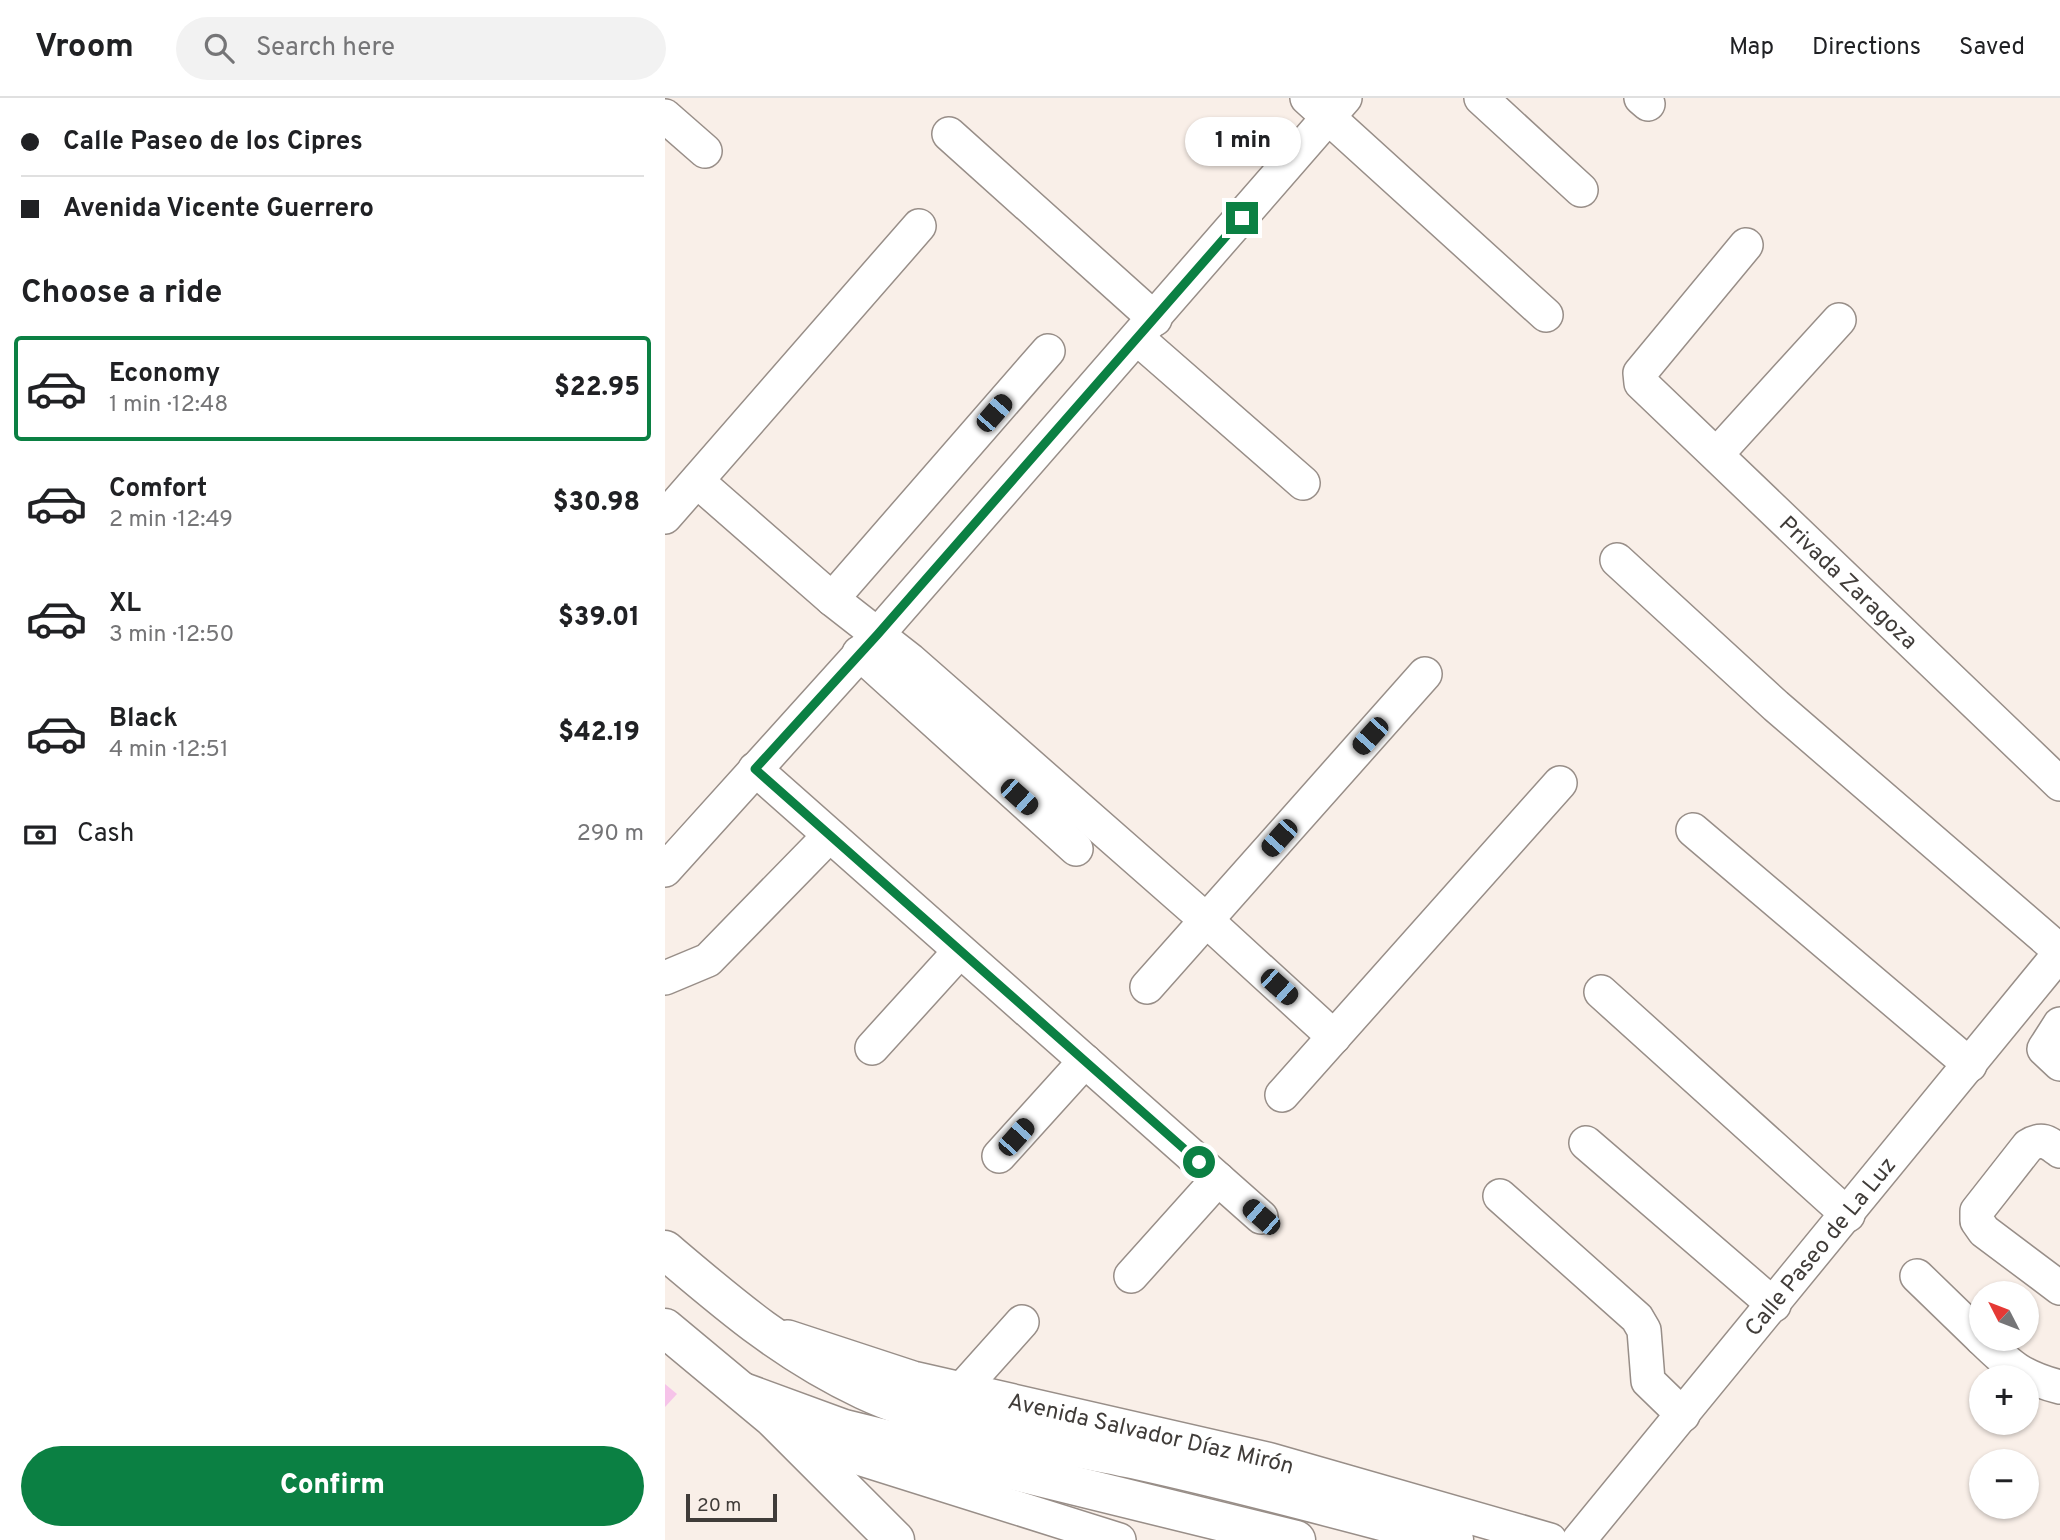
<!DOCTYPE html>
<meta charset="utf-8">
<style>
:root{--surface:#fff;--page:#f2f2f2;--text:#202124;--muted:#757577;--line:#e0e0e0;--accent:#0b8043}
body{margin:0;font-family:Overpass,sans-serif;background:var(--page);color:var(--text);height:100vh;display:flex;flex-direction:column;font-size:26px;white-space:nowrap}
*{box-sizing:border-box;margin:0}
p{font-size:23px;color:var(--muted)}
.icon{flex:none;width:38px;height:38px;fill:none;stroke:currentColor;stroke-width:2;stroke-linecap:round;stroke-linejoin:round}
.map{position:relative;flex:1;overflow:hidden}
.panel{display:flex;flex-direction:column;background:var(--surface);width:665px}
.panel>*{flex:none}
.top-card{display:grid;align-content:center;height:154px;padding:0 21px;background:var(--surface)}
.needle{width:46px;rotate:312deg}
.buttons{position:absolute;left:1304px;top:1183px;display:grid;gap:14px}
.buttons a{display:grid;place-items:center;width:70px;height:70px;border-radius:50%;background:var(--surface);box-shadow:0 2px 5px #0004;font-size:35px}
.scale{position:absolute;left:21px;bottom:18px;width:91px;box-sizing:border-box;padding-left:7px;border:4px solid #403c39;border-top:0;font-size:19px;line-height:24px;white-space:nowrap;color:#403c39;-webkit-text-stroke:5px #f9efe8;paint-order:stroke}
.end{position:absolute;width:32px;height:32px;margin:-16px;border:9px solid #0b8043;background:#fff;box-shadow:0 0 0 4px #fff}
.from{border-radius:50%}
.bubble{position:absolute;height:49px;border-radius:24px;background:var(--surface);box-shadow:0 2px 5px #0004;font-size:23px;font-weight:800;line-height:49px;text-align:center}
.car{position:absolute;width:21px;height:42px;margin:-21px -10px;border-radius:9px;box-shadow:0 0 5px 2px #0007;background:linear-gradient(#222 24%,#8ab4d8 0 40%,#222 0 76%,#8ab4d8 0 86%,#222 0)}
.top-card b{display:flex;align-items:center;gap:24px;height:66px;font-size:26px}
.top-card b+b{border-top:2px solid var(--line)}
.top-card i{width:18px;height:18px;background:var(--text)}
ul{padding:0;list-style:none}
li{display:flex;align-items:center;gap:21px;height:105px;margin:0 14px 10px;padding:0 7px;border:4px solid transparent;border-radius:7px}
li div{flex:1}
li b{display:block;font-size:26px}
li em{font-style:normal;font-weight:800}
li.active{border-color:var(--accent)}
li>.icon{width:63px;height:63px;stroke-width:1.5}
h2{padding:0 21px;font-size:32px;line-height:84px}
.pay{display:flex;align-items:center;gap:18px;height:77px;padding:0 21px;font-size:26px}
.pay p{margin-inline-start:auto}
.button{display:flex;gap:14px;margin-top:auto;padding:14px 21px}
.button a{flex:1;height:80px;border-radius:42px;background:var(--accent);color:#fff;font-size:28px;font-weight:800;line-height:80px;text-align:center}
header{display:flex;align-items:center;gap:42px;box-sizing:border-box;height:98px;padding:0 35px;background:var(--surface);border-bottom:2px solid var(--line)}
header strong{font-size:33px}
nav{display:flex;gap:38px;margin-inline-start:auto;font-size:24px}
.search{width:490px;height:63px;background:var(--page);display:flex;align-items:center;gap:18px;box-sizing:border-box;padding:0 24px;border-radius:38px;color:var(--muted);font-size:26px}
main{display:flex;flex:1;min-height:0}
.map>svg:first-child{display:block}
</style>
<header>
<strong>Vroom</strong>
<div class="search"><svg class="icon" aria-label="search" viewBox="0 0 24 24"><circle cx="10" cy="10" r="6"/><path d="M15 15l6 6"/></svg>Search here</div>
<nav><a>Map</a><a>Directions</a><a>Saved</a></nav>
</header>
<main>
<section class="panel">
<div class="top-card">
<b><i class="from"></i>Calle Paseo de los Cipres</b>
<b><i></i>Avenida Vicente Guerrero</b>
</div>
<h2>Choose a ride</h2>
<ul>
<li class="active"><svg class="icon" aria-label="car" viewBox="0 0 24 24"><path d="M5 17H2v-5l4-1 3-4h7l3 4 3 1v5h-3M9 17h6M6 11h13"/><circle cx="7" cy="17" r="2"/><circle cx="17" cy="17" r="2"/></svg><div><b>Economy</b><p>1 min · 12:48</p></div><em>$22.95</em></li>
<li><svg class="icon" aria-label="car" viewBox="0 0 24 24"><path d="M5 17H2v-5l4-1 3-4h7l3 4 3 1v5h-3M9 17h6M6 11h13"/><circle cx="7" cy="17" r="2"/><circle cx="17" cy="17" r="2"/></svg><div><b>Comfort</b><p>2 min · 12:49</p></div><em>$30.98</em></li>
<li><svg class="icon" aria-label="car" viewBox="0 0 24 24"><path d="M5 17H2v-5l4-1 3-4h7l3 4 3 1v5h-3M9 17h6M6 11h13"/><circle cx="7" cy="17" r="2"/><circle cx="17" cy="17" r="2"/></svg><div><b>XL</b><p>3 min · 12:50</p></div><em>$39.01</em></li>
<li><svg class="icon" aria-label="car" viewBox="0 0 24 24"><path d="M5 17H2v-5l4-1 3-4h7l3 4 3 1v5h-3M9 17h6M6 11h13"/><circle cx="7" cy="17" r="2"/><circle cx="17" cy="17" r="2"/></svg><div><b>Black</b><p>4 min · 12:51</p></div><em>$42.19</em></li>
</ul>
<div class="pay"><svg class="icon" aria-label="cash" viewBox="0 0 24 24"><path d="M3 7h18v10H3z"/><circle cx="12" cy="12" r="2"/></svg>Cash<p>290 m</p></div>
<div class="button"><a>Confirm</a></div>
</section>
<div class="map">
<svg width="1395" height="1442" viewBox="0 0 1395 1442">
<rect width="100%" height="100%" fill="#f9efe8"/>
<polygon fill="#f6c3e9" points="0,1286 12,1296 0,1309"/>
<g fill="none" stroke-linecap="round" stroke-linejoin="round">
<g stroke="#988e88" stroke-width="36">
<g id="minor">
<polyline points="642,0 881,217"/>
<polyline points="816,0 916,92"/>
<polyline points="976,0 983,6"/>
<polyline points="0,18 40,53"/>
<polyline points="284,36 490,221"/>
<path id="s1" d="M1081,147L975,275L976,285L1395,686"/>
<polyline points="472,240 638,385"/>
<polyline points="1052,356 1174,222"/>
<polyline points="32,383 167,501 245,562 540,821 669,939"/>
<polyline points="0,419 254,128"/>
<polyline points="952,462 1111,608 1395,853"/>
<polyline points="167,501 383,253"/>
<polyline points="194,555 411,751"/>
<polyline points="90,671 596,1119"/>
<polyline points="1028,732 1305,967"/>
<polyline points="0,772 213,536 680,0"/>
<polyline points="0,880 43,862 164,738"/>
<polyline points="482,889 760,576"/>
<polyline points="936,894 1183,1117"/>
<polyline points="1395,926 1379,951 1395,966"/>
<polyline points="207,950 295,853"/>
<polyline points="617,997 895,685"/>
<polyline points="921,1045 1109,1207"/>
<path d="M1395,1053C1383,1044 1377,1039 1363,1048L1312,1113V1123L1319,1133L1395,1190"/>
<polyline points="334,1058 420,963"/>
<polyline points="835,1098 972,1220 979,1232 983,1283 1018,1317"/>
<polyline points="466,1178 553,1081"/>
<polyline points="1252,1178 1316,1240"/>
<path id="s2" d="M123,1239L248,1280L606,1362L885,1442"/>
<path d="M1317,1241C1345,1268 1356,1279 1395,1289"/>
<polyline points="297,1291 357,1224"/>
<polyline points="130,1340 454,1442"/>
<path id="s3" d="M914,1442L1395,855"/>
</g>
</g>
<g stroke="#988e88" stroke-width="41">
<g id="major">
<path d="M0,1152C66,1208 119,1254 199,1292C280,1330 388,1344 476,1363C581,1386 685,1415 789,1442"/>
<polyline points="0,1230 108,1320 230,1442"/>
<polyline points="78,1294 179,1331 631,1442"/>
</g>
</g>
<use href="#minor" stroke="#fff" stroke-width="33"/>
<use href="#major" stroke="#fff" stroke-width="38"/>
</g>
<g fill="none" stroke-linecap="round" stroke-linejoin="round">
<polyline stroke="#0b8043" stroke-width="9" points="534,1064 90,671 213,536 577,120"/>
</g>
<g text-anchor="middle" stroke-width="6" stroke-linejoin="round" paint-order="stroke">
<g font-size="23" fill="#403c39" stroke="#f9efe8">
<text dy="8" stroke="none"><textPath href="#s1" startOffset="464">Privada Zaragoza</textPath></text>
<text dy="8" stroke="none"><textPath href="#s3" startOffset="380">Calle Paseo de La Luz</textPath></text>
<text dy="8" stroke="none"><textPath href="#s2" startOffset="376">Avenida Salvador Díaz Mirón</textPath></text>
</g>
</g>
</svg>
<div class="buttons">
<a><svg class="needle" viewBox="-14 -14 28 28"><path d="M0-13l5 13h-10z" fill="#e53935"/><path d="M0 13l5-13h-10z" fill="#757577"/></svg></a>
<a>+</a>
<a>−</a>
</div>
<div class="scale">20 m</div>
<i class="end from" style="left:534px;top:1064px"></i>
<i class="end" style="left:577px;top:120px"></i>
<div class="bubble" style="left:520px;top:19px;width:116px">1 min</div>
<i class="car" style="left:329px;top:315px;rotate:41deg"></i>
<i class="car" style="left:705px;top:638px;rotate:222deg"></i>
<i class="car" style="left:354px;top:699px;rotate:132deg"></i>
<i class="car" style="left:614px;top:740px;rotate:222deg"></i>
<i class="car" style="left:614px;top:889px;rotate:132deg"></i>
<i class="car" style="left:351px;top:1039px;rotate:42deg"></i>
<i class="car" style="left:596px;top:1119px;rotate:311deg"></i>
</div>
</main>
